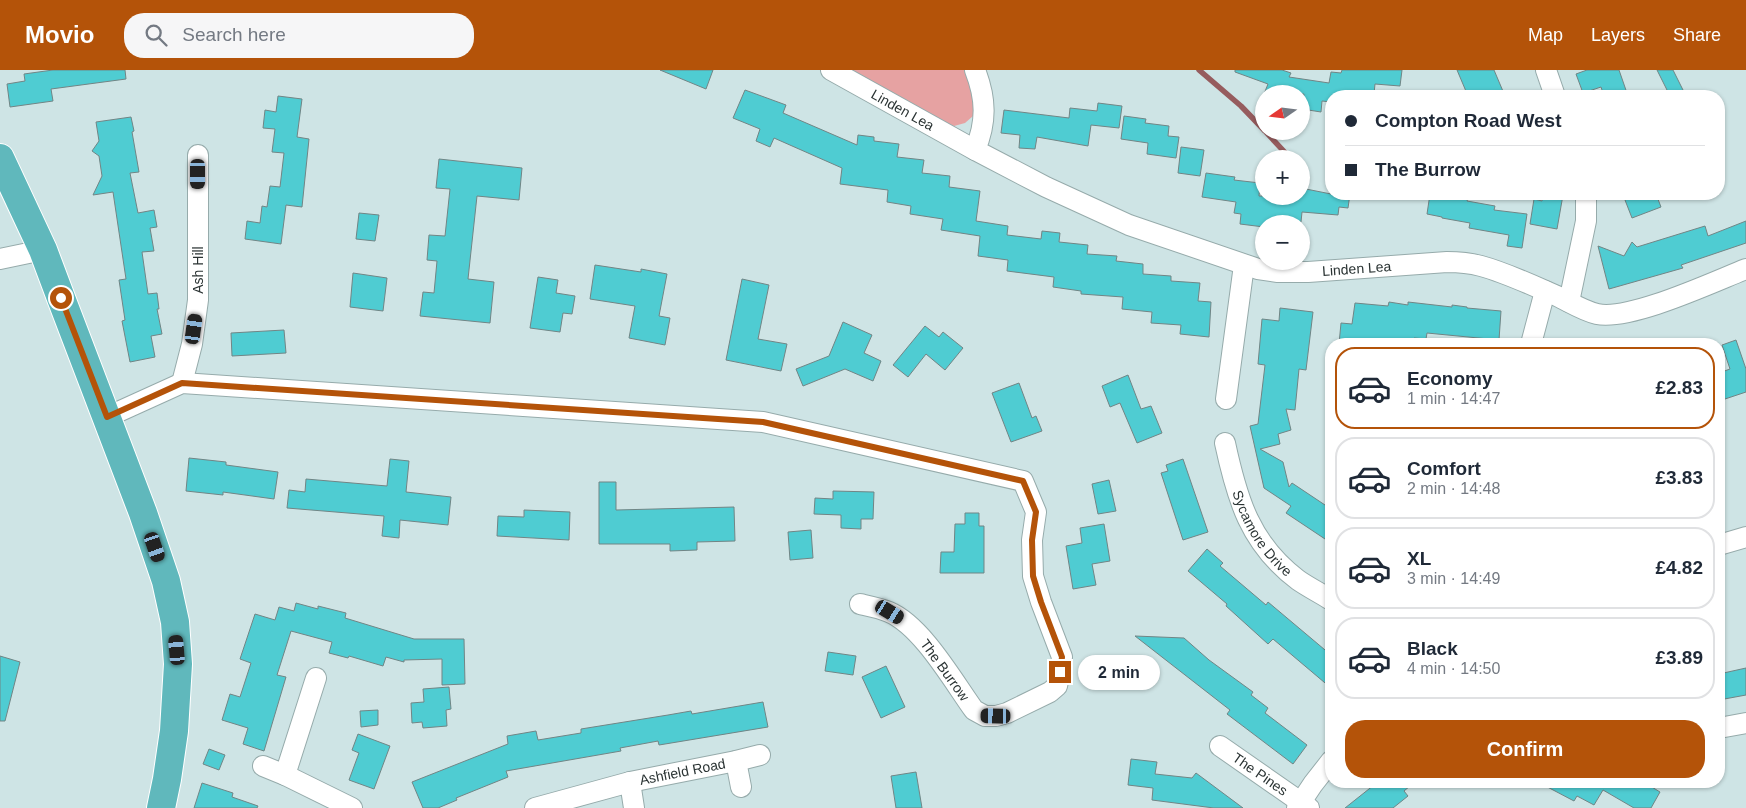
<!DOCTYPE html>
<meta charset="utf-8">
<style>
:root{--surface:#fff;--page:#f6f6f7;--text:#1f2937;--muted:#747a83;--line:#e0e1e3;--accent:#b45309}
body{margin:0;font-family:Helvetica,sans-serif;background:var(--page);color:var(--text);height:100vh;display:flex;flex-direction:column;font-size:19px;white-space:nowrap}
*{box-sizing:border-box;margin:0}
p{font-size:16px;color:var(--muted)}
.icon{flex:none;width:28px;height:28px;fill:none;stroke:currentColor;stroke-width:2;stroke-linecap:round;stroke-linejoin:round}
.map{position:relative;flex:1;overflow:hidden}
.drawer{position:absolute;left:1325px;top:268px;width:400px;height:450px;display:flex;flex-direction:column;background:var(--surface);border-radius:20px;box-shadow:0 1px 4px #0004}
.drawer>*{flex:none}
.banner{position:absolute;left:1325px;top:20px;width:400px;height:110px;border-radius:20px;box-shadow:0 1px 4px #0004;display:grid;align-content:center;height:110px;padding:0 20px;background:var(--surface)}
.needle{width:32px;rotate:256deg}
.fabs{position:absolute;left:1255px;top:15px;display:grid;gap:10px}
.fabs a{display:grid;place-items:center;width:55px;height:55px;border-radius:50%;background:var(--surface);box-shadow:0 1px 4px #0004;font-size:25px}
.end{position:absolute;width:22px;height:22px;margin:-11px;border:6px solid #b45309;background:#fff;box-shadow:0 0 0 2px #fff}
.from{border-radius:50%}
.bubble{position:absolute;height:35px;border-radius:18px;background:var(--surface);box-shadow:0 1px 4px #0004;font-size:16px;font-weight:800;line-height:35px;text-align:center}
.car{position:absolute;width:15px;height:30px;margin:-15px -8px;border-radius:6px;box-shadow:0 0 4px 1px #0007;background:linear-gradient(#222 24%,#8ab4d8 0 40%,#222 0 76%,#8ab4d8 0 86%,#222 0)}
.banner b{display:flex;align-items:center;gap:18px;height:48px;font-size:19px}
.banner b+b{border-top:1px solid var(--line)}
.banner i{width:12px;height:12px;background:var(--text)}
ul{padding:9px 0 0;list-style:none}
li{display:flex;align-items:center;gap:15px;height:82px;margin:0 10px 8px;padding:0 10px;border:2px solid var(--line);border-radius:20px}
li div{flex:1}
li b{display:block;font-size:19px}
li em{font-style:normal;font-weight:800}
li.active{border-color:var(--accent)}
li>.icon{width:45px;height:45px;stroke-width:1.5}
.cta{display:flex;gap:10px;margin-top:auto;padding:10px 20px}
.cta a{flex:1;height:58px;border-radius:20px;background:var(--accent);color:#fff;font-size:20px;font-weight:800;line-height:58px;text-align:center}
header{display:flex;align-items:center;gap:30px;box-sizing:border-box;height:70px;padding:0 25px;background:var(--accent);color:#fff}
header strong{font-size:24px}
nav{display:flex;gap:28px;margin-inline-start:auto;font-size:18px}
.search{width:350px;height:45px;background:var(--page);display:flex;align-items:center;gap:12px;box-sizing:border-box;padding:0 18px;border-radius:20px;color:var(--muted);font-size:19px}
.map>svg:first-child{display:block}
</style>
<header>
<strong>Movio</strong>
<div class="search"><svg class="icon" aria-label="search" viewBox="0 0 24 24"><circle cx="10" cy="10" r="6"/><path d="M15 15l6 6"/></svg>Search here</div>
<nav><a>Map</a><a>Layers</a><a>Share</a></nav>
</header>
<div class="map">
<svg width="1746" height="738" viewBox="0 0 1746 738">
<rect width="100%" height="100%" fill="#cee4e5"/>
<path fill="#e6a2a2" d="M849,0H964C972,13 974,30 973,46L965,53L954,56L908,37Z"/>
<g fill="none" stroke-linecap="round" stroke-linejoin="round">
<g stroke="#965c5e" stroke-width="5.5">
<polyline points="1199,0 1241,36 1264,60"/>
<polyline points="1265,61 1291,89"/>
</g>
</g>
<g fill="#4fccd2" stroke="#718585">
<polygon points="53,0 125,0 126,9 51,19 53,31 10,37 7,14 25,11 24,4"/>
<polygon points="660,0 713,0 706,19"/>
<polygon points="1235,0 1282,0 1291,3 1289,7 1329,13 1331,2 1341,3 1342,0 1402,0 1400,16 1375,14 1374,24 1363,22 1363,26 1331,26 1331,32 1322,31 1321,42 1302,39 1304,24 1264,24 1268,14 1235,2"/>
<polygon points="1457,0 1494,0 1505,26 1468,26"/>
<polygon points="1587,0 1619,0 1628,26 1604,26 1601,17 1583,23 1576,4"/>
<polygon points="1657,0 1673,0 1686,26 1670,26"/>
<polygon points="745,20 786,35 783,43 857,75 858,65 874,67 874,71 899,74 897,87 924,90 922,103 950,106 949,117 980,121 976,151 1008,156 1007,165 1041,169 1042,161 1060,163 1059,172 1088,175 1087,184 1117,186 1116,191 1143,194 1143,204 1171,206 1171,211 1200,213 1198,231 1211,232 1209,267 1180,264 1181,255 1151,253 1152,242 1122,239 1123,227 1081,224 1081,221 1053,217 1054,207 1007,201 1008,190 978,186 980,166 941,160 943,149 910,144 911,136 887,132 888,120 840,114 842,98 774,68 770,77 756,71 760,59 733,48"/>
<polygon points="278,26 302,29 297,67 309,69 302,137 286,135 281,174 245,169 247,151 260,153 262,136 267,137 270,116 280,117 284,83 272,82 275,59 263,58 265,40 276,42"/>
<polygon points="1098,33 1122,36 1119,58 1091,55 1088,76 1037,67 1035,79 1019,78 1020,65 1001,63 1004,40 1069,48 1070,38 1097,41"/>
<polygon points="1124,46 1146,49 1145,53 1169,56 1168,66 1179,67 1176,88 1147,84 1148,73 1121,69"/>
<polygon points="131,47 134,61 132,62 139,102 130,103 138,143 154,140 157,157 150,158 154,181 142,182 148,224 157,223 159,239 157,239 162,264 151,266 155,287 130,292 122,251 125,250 119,210 126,209 113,122 93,125 102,106 99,86 92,81 99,71 96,52"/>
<polygon points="1181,77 1204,80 1200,106 1178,103"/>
<polygon points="439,89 522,98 519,130 477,126 468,209 494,212 490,253 420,246 423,222 434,223 437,191 427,190 429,165 445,166 450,119 436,118"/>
<polygon points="1206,103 1235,107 1234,110 1260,113 1259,126 1277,126 1292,129 1293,126 1301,126 1301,118 1331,124 1350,124 1348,138 1339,137 1338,145 1302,142 1301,152 1285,149 1284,152 1277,151 1276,154 1264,154 1264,157 1240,154 1241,144 1234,143 1236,132 1202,127"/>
<polygon points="1430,124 1468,128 1467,131 1495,136 1494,140 1527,144 1522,178 1507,176 1509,165 1469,158 1470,153 1442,148 1442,147 1427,144"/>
<polygon points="1543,124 1563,125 1557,159 1530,154 1534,129 1542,131"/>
<polygon points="1640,124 1656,124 1661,137 1632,148 1625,130"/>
<polygon points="359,143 379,145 375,171 356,169"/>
<polygon points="1746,151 1746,173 1681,195 1683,198 1609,219 1598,176 1624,186 1632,172 1637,177 1705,156 1708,166"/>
<polygon points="595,195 641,202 641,199 667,204 659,246 670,248 665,275 629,268 635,236 590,229"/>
<polygon points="353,203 387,208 383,241 350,237"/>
<polygon points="538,207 558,210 556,223 575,226 572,244 563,243 560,262 530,258"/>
<polygon points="742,209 769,215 758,269 787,274 781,301 726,290"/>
<polygon points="1389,232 1408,235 1408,232 1452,237 1452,235 1467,237 1467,238 1501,241 1499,270 1427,263 1426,269 1414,268 1413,272 1398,271 1397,274 1339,274 1341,253 1352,254 1355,233 1388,236"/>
<polygon points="1280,238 1313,242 1306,300 1299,299 1295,340 1286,339 1291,360 1278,364 1280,374 1260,379 1283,392 1289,417 1292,413 1331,439 1331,473 1286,443 1291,436 1264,418 1250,356 1258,354 1265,295 1258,294 1262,249 1279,251"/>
<polygon points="843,252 872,265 864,283 881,291 873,311 845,299 803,316 796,299 829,286"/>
<polygon points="925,256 939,267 943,262 963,278 945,300 926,284 908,307 893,295"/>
<polygon points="284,260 286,283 232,286 231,263"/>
<polygon points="1736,270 1746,299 1746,322 1719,331 1719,303 1730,299 1722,275"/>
<polygon points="1128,305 1141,339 1151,336 1162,363 1137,373 1120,333 1110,337 1102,316"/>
<polygon points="1019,313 1032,348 1036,346 1042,361 1011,372 992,323"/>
<polygon points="189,388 226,392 226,395 278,402 274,429 223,422 223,425 186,421"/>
<polygon points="390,389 409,391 406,422 451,427 448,455 400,450 399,468 382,466 384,446 287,438 289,420 305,422 306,409 387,416"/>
<polygon points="1183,389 1208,462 1183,470 1161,403 1168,401 1166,395"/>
<polygon points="1109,410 1116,441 1098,444 1092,414"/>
<polygon points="599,412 616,412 616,440 734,437 735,471 697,472 697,480 670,481 670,474 599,474"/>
<polygon points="833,421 874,422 873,449 861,449 861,459 841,458 841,445 814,444 815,428 833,429"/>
<polygon points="524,440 570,442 569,470 497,466 498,446 524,447"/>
<polygon points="965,443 979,443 979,456 984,456 984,503 940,503 941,482 954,482 955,454 965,454"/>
<polygon points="1104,454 1110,491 1092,494 1096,515 1073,519 1066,476 1082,473 1080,458"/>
<polygon points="811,460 813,488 790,490 788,462"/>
<polygon points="1207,479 1223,493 1220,496 1266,535 1268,532 1331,585 1331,618 1273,569 1268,574 1226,536 1227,534 1188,501"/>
<polygon points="296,533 318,539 318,536 346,543 345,548 414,569 464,569 465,614 442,615 442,589 404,590 404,592 386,587 383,596 349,586 348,588 329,583 332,572 291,561 277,605 286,607 264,681 243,674 248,658 222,650 230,624 240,627 251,593 240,589 255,544 275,550 279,537 294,541"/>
<polygon points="1135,566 1184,568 1209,590 1253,622 1251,625 1268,638 1265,643 1307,675 1293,694 1227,644 1230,640"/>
<polygon points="828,582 856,586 853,605 825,601"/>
<polygon points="0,586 20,592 5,651 0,651"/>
<polygon points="886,596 905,637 881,648 862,607"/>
<polygon points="1746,598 1746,625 1719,630 1719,604"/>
<polygon points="449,617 451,639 446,640 447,656 423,658 422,652 412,653 411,633 424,632 423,619"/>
<polygon points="763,632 768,657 659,675 658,671 620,678 621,681 506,701 508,707 456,728 457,730 438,738 423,738 412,712 508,674 507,666 536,661 538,670 581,663 581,659 668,645 691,641 692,644"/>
<polygon points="378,640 378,655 361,657 360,641"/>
<polygon points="358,664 390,676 374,719 349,710 359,683 352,680"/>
<polygon points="209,679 225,685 219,700 203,694"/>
<polygon points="1131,689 1157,692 1155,704 1192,708 1196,703 1243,738 1214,738 1152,730 1153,718 1128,715"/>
<polygon points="916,702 922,738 896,738 891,706"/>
<polygon points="1379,711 1416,711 1404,721 1408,726 1393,738 1345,738"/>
<polygon points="1536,711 1642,711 1660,722 1651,738 1634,738 1603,720 1594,735 1577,726 1574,731"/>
<polygon points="202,713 233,723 232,727 258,736 257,738 194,738"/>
</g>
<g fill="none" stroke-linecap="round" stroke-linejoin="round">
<g stroke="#96abab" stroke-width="22">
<g id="minor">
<path id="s1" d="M831,0L975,80"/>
<path id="s2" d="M975,0C986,28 987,52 975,80L1046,117L1129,155L1258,199L1278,202H1308L1447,192C1458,192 1470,193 1481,196C1507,203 1534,216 1559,227C1571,233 1584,241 1597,244C1630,251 1713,212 1746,199"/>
<polyline points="1546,0 1555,26"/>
<polyline points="0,189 43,180"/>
<polyline points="1569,232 1586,151 1586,124"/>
<polyline points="1531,274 1545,221"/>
<polyline points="182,313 192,274 198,230 198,85"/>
<polyline points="1226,329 1244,195"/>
<path d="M107,347L182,313L763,352L1023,411L1036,442L1032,470L1033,506L1041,532L1062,587L1060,602L1057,616L1050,622L1007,643L996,646H985L974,640C953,611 922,556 889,542C880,538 869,536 860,534"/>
<path id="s3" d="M1225,373C1237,429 1250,474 1298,510C1308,517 1320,523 1331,530"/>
<polyline points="1719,475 1746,467"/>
<polyline points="1719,658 1746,653"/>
<path id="s4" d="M1220,676L1309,738"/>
<polyline points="736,691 741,717"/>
<polyline points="263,696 285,705 352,738"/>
<polyline points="285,705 316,608"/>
<polyline points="630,712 634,738"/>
<path id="s5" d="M535,738L630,712L736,691L760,685"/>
<polyline points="1297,738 1313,714 1331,691"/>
</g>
</g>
<g stroke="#fff" stroke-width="30">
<polyline id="trunk" points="0,88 43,180 61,228 143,443 166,511 175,552 178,594 174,661 167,709 161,738"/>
</g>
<use href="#minor" stroke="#fff" stroke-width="20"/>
<use href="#trunk" stroke="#60b8bc" stroke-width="28"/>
</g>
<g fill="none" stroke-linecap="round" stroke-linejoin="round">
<polyline stroke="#b45309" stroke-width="6" points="61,228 107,347 182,313 763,352 1023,411 1036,442 1032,470 1033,506 1041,532 1062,587 1060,602"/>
</g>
<g text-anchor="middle" stroke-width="5" stroke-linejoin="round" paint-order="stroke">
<g font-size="14" fill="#2a3333" stroke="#fff">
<text dy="5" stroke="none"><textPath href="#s1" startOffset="82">Linden Lea</textPath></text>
<text dy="5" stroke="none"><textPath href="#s2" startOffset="489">Linden Lea</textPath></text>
<text transform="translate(198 200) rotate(-90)" y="5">Ash Hill</text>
<text dy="5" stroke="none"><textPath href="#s3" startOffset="99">Sycamore Drive</textPath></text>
<text transform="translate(945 600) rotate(54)" y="5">The Burrow</text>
<text dy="5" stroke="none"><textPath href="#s5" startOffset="152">Ashfield Road</textPath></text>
<text dy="5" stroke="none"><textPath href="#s4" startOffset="49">The Pines</textPath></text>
</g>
</g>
</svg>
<div class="fabs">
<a><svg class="needle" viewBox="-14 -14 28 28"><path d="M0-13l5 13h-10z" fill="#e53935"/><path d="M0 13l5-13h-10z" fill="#747a83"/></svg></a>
<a>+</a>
<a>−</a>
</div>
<i class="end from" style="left:61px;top:228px"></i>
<i class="end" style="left:1060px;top:602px"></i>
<div class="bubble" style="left:1078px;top:585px;width:82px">2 min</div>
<i class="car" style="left:198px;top:104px;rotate:180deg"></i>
<i class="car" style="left:194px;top:259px;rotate:8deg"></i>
<i class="car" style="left:155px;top:477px;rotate:161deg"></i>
<i class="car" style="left:890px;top:542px;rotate:121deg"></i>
<i class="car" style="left:177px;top:580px;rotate:355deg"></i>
<i class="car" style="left:996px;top:646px;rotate:271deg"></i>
<div class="banner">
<b><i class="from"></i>Compton Road West</b>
<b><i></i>The Burrow</b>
</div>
<section class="drawer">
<ul>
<li class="active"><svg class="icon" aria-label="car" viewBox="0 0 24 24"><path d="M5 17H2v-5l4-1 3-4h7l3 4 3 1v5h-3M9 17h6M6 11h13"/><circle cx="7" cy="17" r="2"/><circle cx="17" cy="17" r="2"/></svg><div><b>Economy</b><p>1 min · 14:47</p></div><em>£2.83</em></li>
<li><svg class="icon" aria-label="car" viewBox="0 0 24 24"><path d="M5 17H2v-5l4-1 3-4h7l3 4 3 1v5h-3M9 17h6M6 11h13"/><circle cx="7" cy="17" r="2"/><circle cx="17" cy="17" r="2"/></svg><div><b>Comfort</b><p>2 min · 14:48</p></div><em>£3.83</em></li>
<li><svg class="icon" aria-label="car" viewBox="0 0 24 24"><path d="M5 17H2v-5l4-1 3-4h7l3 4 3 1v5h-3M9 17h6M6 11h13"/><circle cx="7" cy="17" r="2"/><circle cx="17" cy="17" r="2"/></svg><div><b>XL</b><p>3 min · 14:49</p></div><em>£4.82</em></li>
<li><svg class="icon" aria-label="car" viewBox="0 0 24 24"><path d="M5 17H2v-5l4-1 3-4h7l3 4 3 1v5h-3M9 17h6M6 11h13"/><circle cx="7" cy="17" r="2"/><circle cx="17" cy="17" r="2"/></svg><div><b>Black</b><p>4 min · 14:50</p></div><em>£3.89</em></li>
</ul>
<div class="cta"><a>Confirm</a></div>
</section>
</div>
